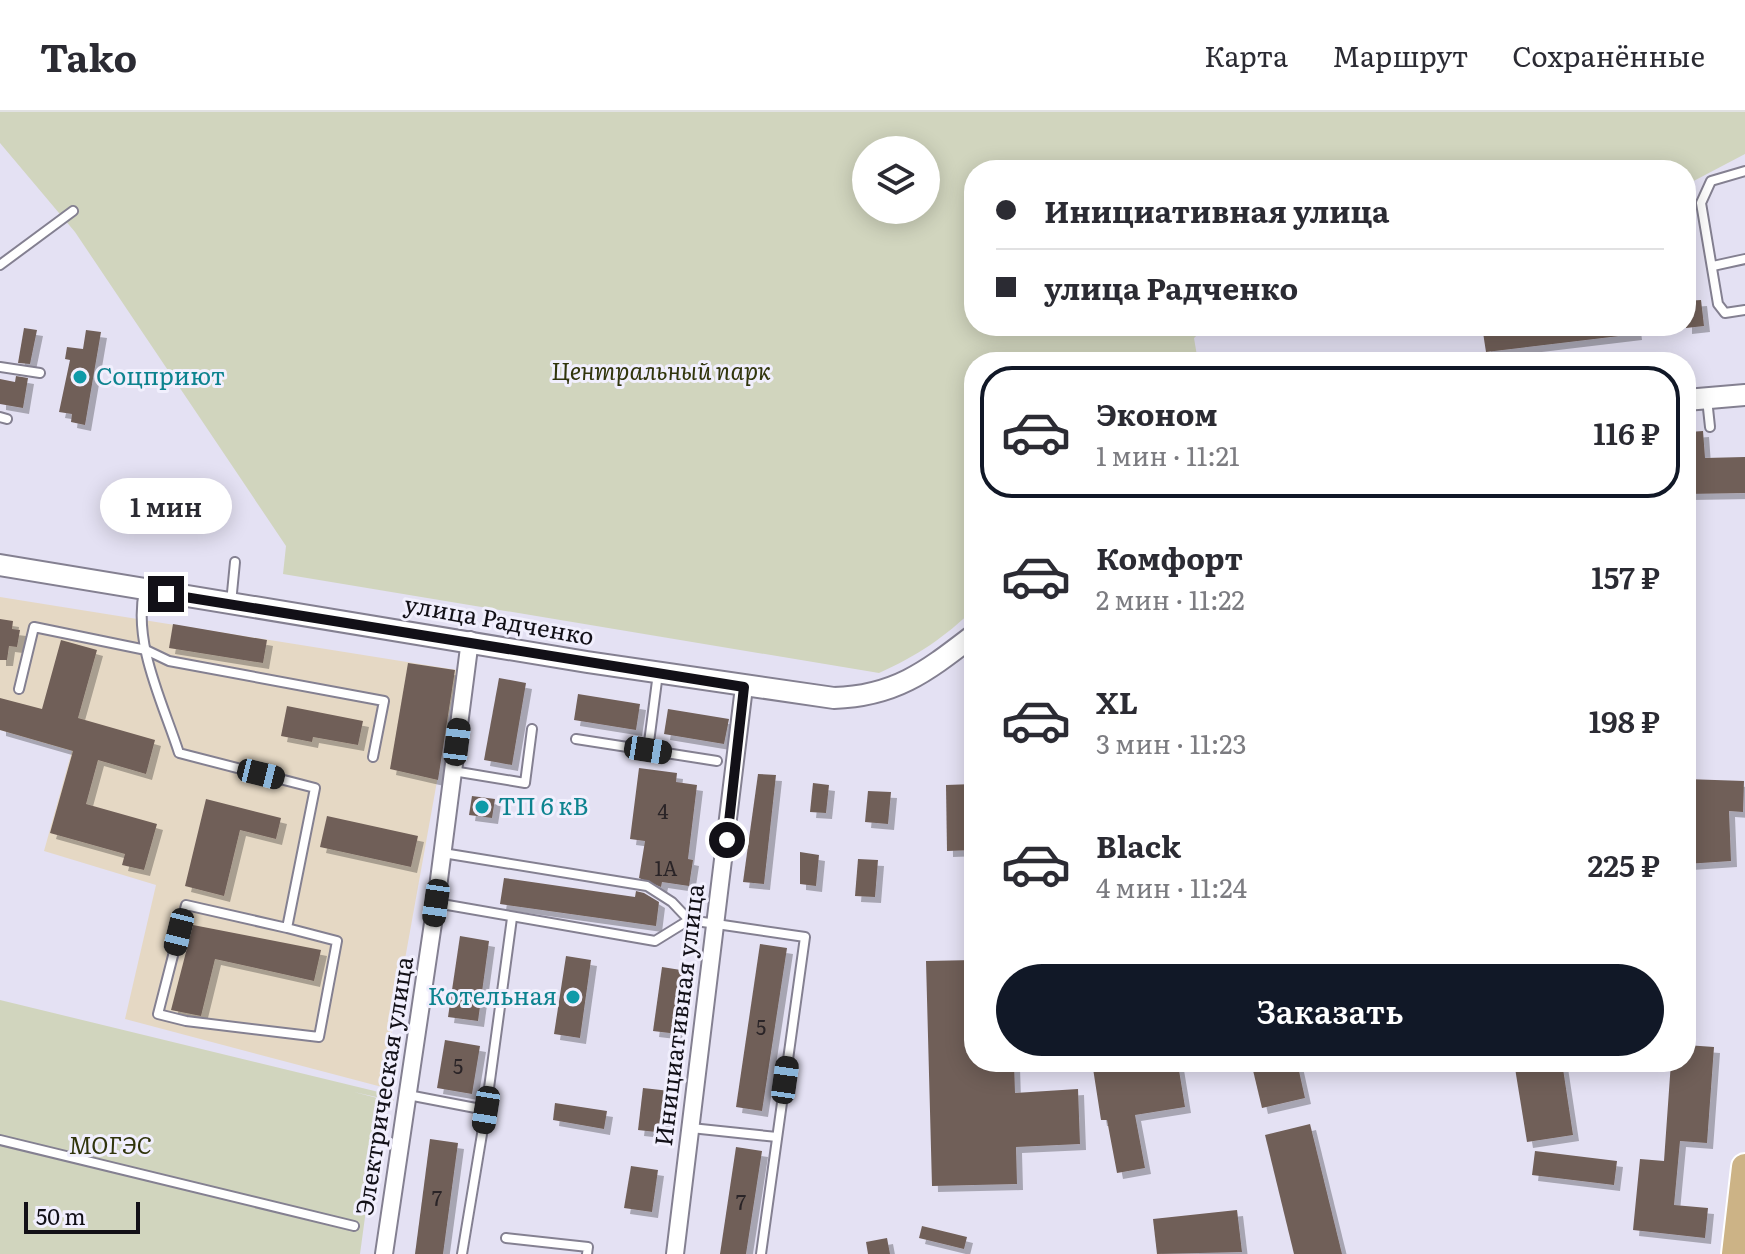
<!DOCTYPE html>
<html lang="ru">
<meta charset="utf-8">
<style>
:root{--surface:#fff;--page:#f7f7f7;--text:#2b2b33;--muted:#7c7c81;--line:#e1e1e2;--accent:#111827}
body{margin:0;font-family:Literata,serif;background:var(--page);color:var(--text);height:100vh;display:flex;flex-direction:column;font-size:30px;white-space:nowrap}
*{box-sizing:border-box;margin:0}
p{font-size:26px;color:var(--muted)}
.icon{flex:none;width:44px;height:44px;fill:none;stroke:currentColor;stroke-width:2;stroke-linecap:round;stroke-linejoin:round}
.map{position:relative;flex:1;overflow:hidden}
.side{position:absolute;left:964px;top:240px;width:732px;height:720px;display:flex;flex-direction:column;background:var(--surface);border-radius:32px;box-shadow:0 4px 20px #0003}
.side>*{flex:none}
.banner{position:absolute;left:964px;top:48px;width:732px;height:176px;border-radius:32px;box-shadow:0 4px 20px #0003;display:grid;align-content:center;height:176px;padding:0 32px;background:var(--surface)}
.buttons{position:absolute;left:852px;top:24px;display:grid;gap:16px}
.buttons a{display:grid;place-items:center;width:88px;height:88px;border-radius:50%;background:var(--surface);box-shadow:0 4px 20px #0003;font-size:40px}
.scale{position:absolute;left:24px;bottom:20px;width:116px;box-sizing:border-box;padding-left:8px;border:4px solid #121017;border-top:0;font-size:22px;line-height:28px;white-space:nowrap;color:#121017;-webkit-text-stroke:6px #f1effd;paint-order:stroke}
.end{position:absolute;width:36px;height:36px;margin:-18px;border:10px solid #121017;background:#fff;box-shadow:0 0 0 4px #fff}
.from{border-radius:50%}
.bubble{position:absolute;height:56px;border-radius:28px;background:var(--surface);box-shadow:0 4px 20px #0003;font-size:26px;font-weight:600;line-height:56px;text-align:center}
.car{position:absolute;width:24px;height:48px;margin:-24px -12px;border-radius:10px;box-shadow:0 0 6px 2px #0007;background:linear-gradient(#222 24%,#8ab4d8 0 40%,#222 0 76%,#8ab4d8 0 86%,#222 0)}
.banner b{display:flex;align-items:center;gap:28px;height:76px;font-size:30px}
.banner b+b{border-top:2px solid var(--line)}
.banner i{width:20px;height:20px;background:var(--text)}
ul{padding:14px 0 0;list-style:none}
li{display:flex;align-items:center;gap:24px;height:132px;margin:0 16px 12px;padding:0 16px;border:4px solid transparent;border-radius:32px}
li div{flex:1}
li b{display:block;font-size:30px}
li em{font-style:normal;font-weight:600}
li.active{border-color:var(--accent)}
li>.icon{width:72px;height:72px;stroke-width:1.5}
.button{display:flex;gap:16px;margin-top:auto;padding:16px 32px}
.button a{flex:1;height:92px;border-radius:48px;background:var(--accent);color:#fff;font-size:32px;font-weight:600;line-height:92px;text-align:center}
header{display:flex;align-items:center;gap:48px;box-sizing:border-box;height:112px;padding:0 40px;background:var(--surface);border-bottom:2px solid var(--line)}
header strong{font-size:38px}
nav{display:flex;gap:44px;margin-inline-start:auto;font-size:28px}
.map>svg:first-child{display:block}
</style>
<header>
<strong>Tako</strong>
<nav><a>Карта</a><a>Маршрут</a><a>Сохранённые</a></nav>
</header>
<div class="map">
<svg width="1745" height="1142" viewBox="0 0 1745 1142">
<defs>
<filter id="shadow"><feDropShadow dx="6" dy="6" stdDeviation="0" flood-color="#0004"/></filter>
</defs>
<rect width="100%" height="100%" fill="#e4e1f3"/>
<polygon fill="#e5d8c4" points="0,485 457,558 382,975 125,907 156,773 44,739 72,639 0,618"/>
<g fill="#d1d5be" fill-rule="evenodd">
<path d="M0,0H1745V42L1686,73V58H974V214H1207L1194,226L1198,250H974V497C945,525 917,544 879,561L283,462L286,434L75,120L0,31ZM866,38H926V98H866Z"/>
<polygon points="0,888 391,983 394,989 354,980 381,987 360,1142 0,1142"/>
</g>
<g fill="#705f58" filter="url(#shadow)">
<polygon points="1701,188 1704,214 1686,216 1686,189"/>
<polygon points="1482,214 1635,214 1636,222 1486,240"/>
<polygon points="24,216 37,218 30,252 18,251"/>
<polygon points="86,218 101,220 85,313 71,310 72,302 59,300 70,248 65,247 67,235 83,237"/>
<polygon points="16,264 28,266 23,296 0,292 0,267 15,270"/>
<polygon points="1703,319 1705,346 1745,345 1745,381 1686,382 1686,347 1692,347 1689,320"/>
<polygon points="0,507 13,509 12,517 20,518 17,535 9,534 7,548 0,548"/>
<polygon points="173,512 267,528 263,551 169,536"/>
<polygon points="61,528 97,538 78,606 155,628 146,662 98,648 86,692 157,712 144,758 122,753 125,742 50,721 73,639 0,618 0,586 42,597"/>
<polygon points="408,551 455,558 438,668 390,657"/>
<polygon points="499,566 526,571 512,653 484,648"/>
<polygon points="578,582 640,592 636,618 574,608"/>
<polygon points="287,594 363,609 358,633 313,625 312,630 281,624"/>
<polygon points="668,597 729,607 724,632 664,622"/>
<polygon points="639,656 677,661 676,670 697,673 688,747 693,748 689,774 662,770 661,775 639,766 645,729 630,727"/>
<polygon points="758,662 776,663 764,772 743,770"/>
<polygon points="1686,667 1744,669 1743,700 1729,699 1731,749 1686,752"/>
<polygon points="813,671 829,673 826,701 810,700"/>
<polygon points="974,672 974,738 947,739 946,673"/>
<polygon points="868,679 891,680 888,712 865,710"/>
<polygon points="472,684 495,687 492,706 469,703"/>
<polygon points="206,687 281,706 276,727 240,718 224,784 185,774"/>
<polygon points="327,704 418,724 411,755 320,735"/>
<polygon points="800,740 819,743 816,774 800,772"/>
<polygon points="858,747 878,748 875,785 855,784"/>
<polygon points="504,766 635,785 636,779 644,781 659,790 656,814 500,792"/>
<polygon points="193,813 321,838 314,869 215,847 201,904 171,898"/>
<polygon points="460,824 489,829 478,909 448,905"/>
<polygon points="760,832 787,836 762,999 736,995"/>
<polygon points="566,844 591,848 580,926 554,922"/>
<polygon points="974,848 974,950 1014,950 1015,981 1078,977 1080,1032 1016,1035 1017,1072 932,1074 926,849"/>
<polygon points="662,855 687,859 678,922 653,919"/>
<polygon points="445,928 480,934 472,982 437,976"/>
<polygon points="1686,933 1714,935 1707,1031 1680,1029 1674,1093 1708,1096 1705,1126 1633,1118 1640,1047 1664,1049 1671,950 1686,950"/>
<polygon points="1092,950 1132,950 1134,959 1178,952 1185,995 1135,1003 1145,1056 1117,1061 1107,1008 1101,1008"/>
<polygon points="1251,950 1297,950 1305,986 1262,996"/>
<polygon points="1514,950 1562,950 1573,1023 1527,1030"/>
<polygon points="643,976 670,979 665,1021 638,1018"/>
<polygon points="555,991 607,999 604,1017 553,1008"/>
<polygon points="1310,1012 1342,1142 1294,1142 1265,1023"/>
<polygon points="430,1027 458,1031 443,1142 415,1142"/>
<polygon points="736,1035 762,1039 746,1142 720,1142"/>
<polygon points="1535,1039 1617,1049 1614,1073 1532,1063"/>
<polygon points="631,1054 658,1058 652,1100 624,1096"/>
<polygon points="1237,1098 1242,1140 1157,1142 1153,1107"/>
<polygon points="922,1114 967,1125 964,1137 919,1126"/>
<polygon points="887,1126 890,1142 868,1142 866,1130"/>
</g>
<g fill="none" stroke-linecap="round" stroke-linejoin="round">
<g stroke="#848091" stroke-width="12">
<g id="service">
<polyline points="1745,59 1711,69 1701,91 1718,192 1725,201 1745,198"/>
<polyline points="0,153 73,99"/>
<polyline points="1713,154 1745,147"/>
<polyline points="0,255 40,261"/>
<polyline points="1707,287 1710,315"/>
<polyline points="0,305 7,307"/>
<path d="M144,479C133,533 163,591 179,641L315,676L287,816L337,829L319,925L186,909L158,902L186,793L287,816"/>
<polyline points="231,491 235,450"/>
<polyline points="19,577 34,515 146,538 169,549 384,589 373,645"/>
<polyline points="576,627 717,649"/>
<polyline points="648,638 658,561"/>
<polyline points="453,659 525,671 532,617"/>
<polyline points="443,741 647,774 672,790 689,808"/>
<polyline points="436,791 655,829 689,808 805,825 761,1142"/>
<polyline points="408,983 486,998 512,806"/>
<polyline points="691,1016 777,1025"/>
<polyline points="0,1028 354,1114"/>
<polyline points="506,1126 588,1135 587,1142"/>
<polyline points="462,1142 486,998"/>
</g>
</g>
<g stroke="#848091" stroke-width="20">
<g id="minor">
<polyline points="384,1142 436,791 470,528"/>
<polyline points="675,1142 744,575"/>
</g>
</g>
<g stroke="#848091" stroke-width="24">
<g id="tertiary">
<polyline points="1686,288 1745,283"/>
<path d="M0,453L587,550L834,586C896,584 927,559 974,523"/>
</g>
</g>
<g stroke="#fff" stroke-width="30">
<polyline id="primary" points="1735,1142 1745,1055"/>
</g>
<use href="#service" stroke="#fff" stroke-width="8"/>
<use href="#minor" stroke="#fff" stroke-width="16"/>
<use href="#tertiary" stroke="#fff" stroke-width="20"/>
<use href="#primary" stroke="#ccb386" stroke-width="26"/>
</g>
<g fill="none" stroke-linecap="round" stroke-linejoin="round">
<polyline stroke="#121017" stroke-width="10" points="166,482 744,575 727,728"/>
</g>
<g fill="#0f9aa8" stroke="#f1effd" stroke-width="3">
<circle cx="80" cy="265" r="8"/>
<circle cx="482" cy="695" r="8"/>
<circle cx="573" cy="885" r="8"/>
</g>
<g text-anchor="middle" stroke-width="6" stroke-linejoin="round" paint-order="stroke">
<g font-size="20" fill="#2a2427">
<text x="663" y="707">4</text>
<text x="666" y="764">1А</text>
<text x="761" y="923">5</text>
<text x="458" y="962">5</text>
<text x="437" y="1094">7</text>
<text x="741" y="1098">7</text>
</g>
<g font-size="24" font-style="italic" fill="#31350c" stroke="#f1effd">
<text x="661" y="268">Центральный парк</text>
<text x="110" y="1042">МОГЭС</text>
</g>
<g font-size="24" fill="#0d838f" stroke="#f1effd" text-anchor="start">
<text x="96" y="273">Соцприют</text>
<text x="498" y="703">ТП 6 кВ</text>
<text x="557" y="893" text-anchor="end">Котельная</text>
</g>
<g font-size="24" fill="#121017" stroke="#f1effd">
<text transform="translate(499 509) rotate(10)" y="8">улица Радченко</text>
<text transform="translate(680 903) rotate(-83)" y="8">Инициативная улица</text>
<text transform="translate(385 974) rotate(-81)" y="8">Электрическая улица</text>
</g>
</g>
</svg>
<div class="buttons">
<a><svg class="icon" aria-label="layers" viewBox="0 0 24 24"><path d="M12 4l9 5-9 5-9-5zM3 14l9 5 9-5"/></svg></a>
</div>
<div class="scale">50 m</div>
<i class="end from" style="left:727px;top:728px"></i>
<i class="end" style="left:166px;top:482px"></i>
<div class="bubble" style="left:100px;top:366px;width:132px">1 мин</div>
<i class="car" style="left:457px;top:630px;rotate:7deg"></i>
<i class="car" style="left:648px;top:638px;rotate:99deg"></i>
<i class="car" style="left:261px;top:662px;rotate:104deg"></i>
<i class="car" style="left:436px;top:791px;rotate:188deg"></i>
<i class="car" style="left:179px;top:820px;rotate:194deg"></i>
<i class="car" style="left:785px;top:968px;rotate:8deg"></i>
<i class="car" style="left:486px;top:998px;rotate:189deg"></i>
<div class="banner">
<b><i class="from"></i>Инициативная улица</b>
<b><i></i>улица Радченко</b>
</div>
<section class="side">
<ul>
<li class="active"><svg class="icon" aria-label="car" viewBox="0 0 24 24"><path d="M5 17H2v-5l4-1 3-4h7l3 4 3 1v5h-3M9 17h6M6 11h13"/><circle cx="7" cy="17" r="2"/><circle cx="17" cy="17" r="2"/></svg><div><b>Эконом</b><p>1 мин · 11:21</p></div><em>116 ₽</em></li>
<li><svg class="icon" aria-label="car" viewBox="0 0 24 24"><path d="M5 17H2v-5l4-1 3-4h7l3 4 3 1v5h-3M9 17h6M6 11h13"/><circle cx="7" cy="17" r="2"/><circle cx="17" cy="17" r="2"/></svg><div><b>Комфорт</b><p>2 мин · 11:22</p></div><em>157 ₽</em></li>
<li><svg class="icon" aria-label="car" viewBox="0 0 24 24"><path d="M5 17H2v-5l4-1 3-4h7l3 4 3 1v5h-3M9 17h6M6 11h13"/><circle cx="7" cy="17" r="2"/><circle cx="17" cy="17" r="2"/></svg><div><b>XL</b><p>3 мин · 11:23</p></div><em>198 ₽</em></li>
<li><svg class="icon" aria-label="car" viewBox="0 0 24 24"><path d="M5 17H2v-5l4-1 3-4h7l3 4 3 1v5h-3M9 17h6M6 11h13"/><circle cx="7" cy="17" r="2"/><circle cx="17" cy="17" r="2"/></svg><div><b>Black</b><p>4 мин · 11:24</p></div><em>225 ₽</em></li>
</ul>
<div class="button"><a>Заказать</a></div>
</section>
</div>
